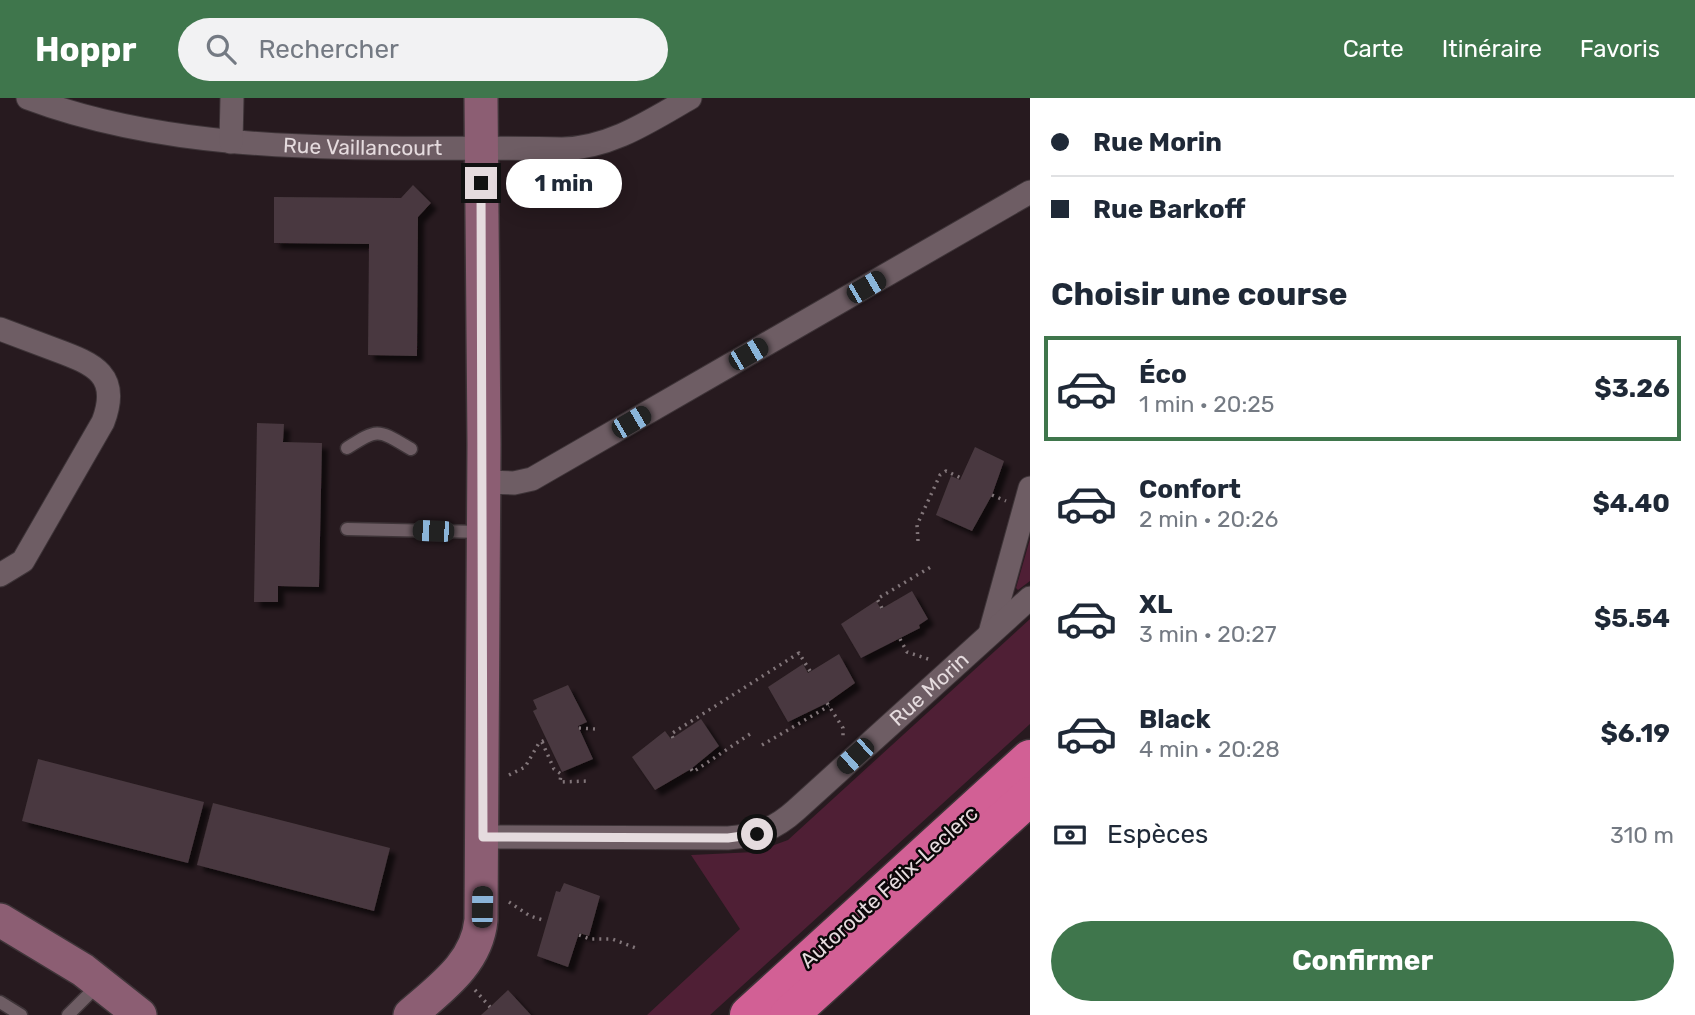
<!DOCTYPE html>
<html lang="fr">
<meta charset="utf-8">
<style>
:root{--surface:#fff;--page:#f2f2f3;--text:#1f2937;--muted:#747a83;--line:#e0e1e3;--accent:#3f764c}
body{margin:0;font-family:Rubik,sans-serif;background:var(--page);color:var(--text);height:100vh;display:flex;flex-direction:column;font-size:26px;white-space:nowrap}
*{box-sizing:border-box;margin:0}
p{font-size:23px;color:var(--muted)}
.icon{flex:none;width:38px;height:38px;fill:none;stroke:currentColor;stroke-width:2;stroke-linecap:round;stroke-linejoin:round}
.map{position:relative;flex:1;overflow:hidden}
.panel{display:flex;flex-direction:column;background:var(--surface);width:665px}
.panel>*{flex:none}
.banner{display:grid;align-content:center;height:154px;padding:0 21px;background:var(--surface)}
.end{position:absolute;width:32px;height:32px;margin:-16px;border:9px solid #e5dbde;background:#111;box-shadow:0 0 0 4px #111}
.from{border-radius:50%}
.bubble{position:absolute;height:49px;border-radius:24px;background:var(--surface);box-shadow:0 4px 18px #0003;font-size:23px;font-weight:700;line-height:49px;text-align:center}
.car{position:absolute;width:21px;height:42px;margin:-21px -10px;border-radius:9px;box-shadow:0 0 5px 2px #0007;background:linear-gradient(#222 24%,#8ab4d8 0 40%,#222 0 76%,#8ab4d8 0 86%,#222 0)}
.banner b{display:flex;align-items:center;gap:24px;height:66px;font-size:26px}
.banner b+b{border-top:2px solid var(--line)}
.banner i{width:18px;height:18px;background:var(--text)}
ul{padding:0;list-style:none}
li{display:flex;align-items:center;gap:21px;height:105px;margin:0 14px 10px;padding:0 7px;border:4px solid transparent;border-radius:0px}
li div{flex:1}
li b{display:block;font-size:26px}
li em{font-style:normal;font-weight:700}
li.selected{border-color:var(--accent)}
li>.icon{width:63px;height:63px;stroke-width:1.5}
h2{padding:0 21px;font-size:32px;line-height:84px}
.pay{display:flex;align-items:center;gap:18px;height:77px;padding:0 21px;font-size:26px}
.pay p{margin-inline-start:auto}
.cta{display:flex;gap:14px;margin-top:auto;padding:14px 21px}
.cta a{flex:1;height:80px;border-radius:42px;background:var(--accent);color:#fff;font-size:28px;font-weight:700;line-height:80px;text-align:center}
header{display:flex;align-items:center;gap:42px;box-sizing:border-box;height:98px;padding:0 35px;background:var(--accent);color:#fff}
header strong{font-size:33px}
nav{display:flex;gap:38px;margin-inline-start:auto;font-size:24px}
.search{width:490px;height:63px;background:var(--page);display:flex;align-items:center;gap:18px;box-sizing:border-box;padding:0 24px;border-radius:38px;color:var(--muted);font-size:26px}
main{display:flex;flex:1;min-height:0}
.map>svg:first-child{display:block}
</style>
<header>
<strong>Hoppr</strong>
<div class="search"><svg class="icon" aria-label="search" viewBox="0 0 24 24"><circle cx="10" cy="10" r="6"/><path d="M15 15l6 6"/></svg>Rechercher</div>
<nav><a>Carte</a><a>Itinéraire</a><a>Favoris</a></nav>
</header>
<main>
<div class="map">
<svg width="1030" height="917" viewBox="0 0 1030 917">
<defs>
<filter id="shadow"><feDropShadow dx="6" dy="6" stdDeviation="2" flood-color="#0009"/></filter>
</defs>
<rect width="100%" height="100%" fill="#271a1f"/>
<g fill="#4f1f35">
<polygon points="1030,441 1030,483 1018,492 1016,490"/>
<polygon points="1030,521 1030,626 710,917 647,917 740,831 691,757 755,754 788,742"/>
</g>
<g fill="#48393f" filter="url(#shadow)">
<polygon points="413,87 431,105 418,119 417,258 368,257 369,146 274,145 274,99 401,100"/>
<polygon points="257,325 284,326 283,344 322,345 319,489 278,488 278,504 254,504"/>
<polygon points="975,349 1004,363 992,397 972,433 936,417 951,378 960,382"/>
<polygon points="912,493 928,521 919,527 920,530 861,560 841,526 876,503 881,511"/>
<polygon points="839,556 855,585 827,605 788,624 768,589 803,566 808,575"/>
<polygon points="568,587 587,624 578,628 593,661 562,674 533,613 537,611 533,602"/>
<polygon points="701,621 719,648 691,671 655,692 632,659 665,633 671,641"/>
<polygon points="38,661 204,704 188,765 22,723"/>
<polygon points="213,705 390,750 374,813 197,767"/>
<polygon points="564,785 600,798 589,838 579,835 568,869 537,858 556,793 560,794"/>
<polygon points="508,892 531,917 481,917 490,909"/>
</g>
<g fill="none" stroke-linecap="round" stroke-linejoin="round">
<g stroke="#3e3438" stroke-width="15">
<g id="lane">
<path d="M347,350C379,330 377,331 411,351"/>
<polyline points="347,431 483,434"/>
<polyline points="0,904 21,917"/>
<polyline points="68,917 98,887"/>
</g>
</g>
<g stroke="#3e3438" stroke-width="25">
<g id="street">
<path id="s1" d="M28,0C196,63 386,47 562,51C610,50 650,23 690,0"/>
<polyline points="231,44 232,0"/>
<path d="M0,231C19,238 37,245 56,252C94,266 121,277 103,324L23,463L0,477"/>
<polyline points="484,384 514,385 532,381 1030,94"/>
<polyline points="990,535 1030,390"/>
<path id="s2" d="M483,739L728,740C756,738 775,731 796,712L1030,500"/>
</g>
</g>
<g stroke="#3e3438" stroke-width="36">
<g id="secondary">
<polyline points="0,822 83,872 140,917"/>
<path d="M410,917C441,890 477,865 481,822L484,346L481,0"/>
</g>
</g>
<g stroke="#3e3438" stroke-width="41">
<g id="highway">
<polyline points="749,917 1030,661"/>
<polyline points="789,917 1030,698"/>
</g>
</g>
<g stroke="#82767a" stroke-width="3.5" stroke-dasharray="2 5" stroke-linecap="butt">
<polyline points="992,397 1006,403"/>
<polyline points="918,443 917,427 940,377 946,373 961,380"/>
<polyline points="882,510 877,501 934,467"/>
<polyline points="900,541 907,554 931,562"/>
<polyline points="827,605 843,630 843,640"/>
<polyline points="579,630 595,631"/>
<polyline points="673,640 671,636 799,555 810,573"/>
<polyline points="542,644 554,671 561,676 560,684 589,683"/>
<polyline points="762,647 829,608"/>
<polyline points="691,671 693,674 753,634"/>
<polyline points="509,677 525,669 539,645 545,642"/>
<polyline points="509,804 530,818 546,823"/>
<polyline points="579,837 590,841 612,841 636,850"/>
<polyline points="475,892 490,909"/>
</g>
<use href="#lane" stroke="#6e5d64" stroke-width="12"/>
<use href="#street" stroke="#6e5d64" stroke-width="23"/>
<use href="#secondary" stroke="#8c5e73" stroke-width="33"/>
<use href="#highway" stroke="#d26095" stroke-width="38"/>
</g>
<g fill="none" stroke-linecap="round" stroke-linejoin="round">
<polyline stroke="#e5dbde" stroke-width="9" points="481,85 483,739 728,740 757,736"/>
</g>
<g text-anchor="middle" stroke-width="5" stroke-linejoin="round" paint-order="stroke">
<g font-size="21" fill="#e5dbde" stroke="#0c0709">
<text dy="7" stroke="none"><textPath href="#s1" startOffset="340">Rue Vaillancourt</textPath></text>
<text dy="7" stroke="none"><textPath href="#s2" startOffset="500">Rue Morin</textPath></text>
<text transform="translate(889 789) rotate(-42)" y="7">Autoroute Félix-Leclerc</text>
</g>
</g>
</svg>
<i class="end from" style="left:757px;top:736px"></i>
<i class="end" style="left:481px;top:85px"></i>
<div class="bubble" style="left:506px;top:61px;width:116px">1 min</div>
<i class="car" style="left:866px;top:189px;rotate:60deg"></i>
<i class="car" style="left:748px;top:256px;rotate:60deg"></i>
<i class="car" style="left:631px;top:324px;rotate:60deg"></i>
<i class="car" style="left:433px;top:433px;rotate:272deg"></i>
<i class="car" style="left:855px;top:658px;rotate:228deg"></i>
<i class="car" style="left:482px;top:809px;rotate:1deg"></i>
</div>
<section class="panel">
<div class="banner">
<b><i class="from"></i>Rue Morin</b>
<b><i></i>Rue Barkoff</b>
</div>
<h2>Choisir une course</h2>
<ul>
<li class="selected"><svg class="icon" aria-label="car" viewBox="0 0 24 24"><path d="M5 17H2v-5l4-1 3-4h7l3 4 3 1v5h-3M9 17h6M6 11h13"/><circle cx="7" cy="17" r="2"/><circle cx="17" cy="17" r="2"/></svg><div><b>Éco</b><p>1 min · 20:25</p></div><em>$3.26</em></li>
<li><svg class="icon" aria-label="car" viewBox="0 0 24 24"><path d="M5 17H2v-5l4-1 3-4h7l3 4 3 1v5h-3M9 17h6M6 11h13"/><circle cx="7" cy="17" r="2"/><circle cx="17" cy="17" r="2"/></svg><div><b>Confort</b><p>2 min · 20:26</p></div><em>$4.40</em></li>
<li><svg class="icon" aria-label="car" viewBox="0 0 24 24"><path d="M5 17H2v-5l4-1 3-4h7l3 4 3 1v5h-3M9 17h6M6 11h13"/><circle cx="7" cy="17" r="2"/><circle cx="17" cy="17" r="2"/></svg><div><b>XL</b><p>3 min · 20:27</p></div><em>$5.54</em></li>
<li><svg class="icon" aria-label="car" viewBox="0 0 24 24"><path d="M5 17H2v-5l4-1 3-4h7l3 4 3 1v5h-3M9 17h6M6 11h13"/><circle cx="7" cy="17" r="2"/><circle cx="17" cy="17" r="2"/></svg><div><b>Black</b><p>4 min · 20:28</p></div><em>$6.19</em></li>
</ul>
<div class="pay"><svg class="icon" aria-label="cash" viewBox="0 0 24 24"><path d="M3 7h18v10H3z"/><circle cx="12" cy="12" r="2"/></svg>Espèces<p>310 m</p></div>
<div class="cta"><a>Confirmer</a></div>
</section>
</main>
